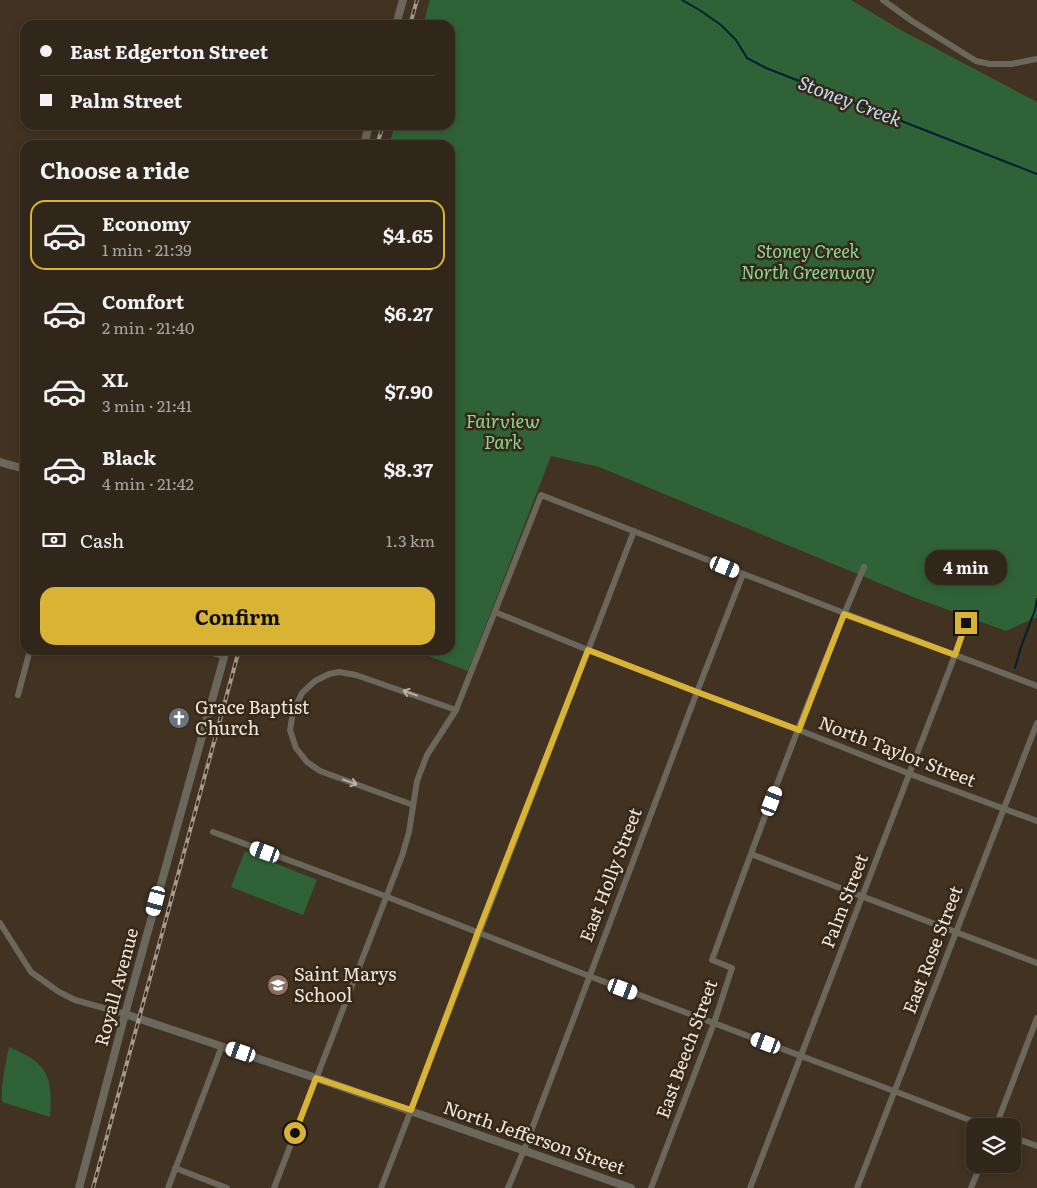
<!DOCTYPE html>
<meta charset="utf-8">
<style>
:root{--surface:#31261a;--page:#392e23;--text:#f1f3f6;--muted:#a8a5a2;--line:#4c4339;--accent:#d9b334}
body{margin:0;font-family:Literata,serif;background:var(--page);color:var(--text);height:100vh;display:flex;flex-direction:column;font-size:19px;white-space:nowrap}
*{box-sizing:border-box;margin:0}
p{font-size:16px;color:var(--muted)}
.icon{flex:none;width:28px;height:28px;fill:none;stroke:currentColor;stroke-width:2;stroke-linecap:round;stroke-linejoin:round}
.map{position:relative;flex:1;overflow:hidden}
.drawer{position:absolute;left:20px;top:140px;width:435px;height:515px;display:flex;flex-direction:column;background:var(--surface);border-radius:15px;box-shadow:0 2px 8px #0003,0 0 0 1px var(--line)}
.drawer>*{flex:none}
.top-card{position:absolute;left:20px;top:20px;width:435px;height:110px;border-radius:15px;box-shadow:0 2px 8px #0003,0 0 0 1px var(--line);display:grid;align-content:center;height:110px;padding:0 20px;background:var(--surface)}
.buttons{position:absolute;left:966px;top:1118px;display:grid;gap:10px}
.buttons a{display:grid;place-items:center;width:55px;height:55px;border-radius:10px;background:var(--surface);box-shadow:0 2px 8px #0003,0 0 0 1px var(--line);font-size:25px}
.end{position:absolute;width:22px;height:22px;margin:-11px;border:6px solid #d9b334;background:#111;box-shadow:0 0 0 2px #111}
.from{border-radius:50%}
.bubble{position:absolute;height:35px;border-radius:15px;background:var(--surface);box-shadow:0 2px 8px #0003,0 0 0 1px var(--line);font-size:16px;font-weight:700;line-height:35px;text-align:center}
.car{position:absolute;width:15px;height:30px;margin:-15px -8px;border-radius:6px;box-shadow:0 0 4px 1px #0007;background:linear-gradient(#fff 24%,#345 0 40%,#fff 0 76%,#345 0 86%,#fff 0)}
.top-card b{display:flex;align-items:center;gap:18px;height:48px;font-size:19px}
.top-card b+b{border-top:1px solid var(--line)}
.top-card i{width:12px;height:12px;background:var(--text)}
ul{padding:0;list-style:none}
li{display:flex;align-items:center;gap:15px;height:70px;margin:0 10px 8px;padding:0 10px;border:2px solid transparent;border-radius:15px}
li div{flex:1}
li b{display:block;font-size:19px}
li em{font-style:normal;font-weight:700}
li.active{border-color:var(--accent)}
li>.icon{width:45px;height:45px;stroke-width:1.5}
h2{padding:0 20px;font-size:22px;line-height:60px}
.pay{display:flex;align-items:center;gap:12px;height:55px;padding:0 20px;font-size:19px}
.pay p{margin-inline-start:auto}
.cta{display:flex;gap:10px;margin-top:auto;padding:10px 20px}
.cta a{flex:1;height:58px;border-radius:15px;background:var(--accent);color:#111;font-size:20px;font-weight:700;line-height:58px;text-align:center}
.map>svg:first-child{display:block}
</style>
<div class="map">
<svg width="1037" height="1188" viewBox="0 0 1037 1188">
<rect width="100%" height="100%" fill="#413222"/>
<g fill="#306237">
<polygon points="430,0 851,0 899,29 1037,102 1037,617 1006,631 913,597 599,467 551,456 468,671 413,650 450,650 450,145 389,145 395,125 450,125 450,25 423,25"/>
<polygon points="245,851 317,880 303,915 231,887"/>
<path d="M9,1047C47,1063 53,1075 50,1117L2,1102C0,1091 6,1060 9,1047Z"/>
</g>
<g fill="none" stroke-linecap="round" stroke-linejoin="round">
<g stroke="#011e34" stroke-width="2">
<polyline points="682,0 701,11 721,25 736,40 747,58 766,68 1037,174"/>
<polyline points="1015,668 1021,647 1035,610 1037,599"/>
</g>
<g stroke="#6a675d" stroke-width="6">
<polyline points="883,0 912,21 976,61 990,64 1011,64 1037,59"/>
<polyline points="495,612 588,650 697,692 799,730 910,774 1037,821"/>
<polyline points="201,650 224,656"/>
<polyline points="18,695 30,650"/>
<polyline points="413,805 320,771 307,762 296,748 290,730 293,712 302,693 315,681 329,674 339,672 356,675 456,710"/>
<polyline points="213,832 385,896 589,976 894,1091 985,1126"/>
<polyline points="751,854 1037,963"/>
<polyline points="0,923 31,972 59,992 75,1000 125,1014"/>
<polyline points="996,1126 1037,1018"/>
<polyline points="1012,1137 1037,1146"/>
<polyline points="175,1168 227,1188"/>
<polyline points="168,1188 222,1046"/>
<polyline points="274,1188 402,856 409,832 417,781 427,755 456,710 541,495 844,613 1037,686"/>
<polyline points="381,1188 634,531"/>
<polyline points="508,1188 524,1150 697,692 743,574"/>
<path d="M651,1188L714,1023L732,968L712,960C760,828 809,696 864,567"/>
<polyline points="750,1188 955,655 966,623"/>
<polyline points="857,1188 1037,723"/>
<polyline points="971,1188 981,1164"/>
</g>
<g stroke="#6a675d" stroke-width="8">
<polyline points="396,25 403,0"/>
<polyline points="364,145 369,125"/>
<polyline points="0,462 25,469"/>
<polyline points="125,1014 316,1078 631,1188"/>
<polyline points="79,1188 125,1014 226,650"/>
</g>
<g stroke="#a59a8d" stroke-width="4">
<g id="rail">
<polyline points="410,25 417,0"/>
<polyline points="377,145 383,125"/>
<polyline points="93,1188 239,650"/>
</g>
</g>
<use href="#rail" stroke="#362818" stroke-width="2" stroke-dasharray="5.5" stroke-linecap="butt"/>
</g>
<defs><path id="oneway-shaft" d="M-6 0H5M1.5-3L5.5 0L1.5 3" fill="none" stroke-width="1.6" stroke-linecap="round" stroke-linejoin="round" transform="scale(1.25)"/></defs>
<g stroke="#bab3a9">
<use href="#oneway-shaft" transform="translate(410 693) rotate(-160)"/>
<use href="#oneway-shaft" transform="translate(350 782) rotate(20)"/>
</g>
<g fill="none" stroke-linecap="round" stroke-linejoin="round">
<polyline stroke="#d9b334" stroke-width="6" points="295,1133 316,1078 411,1110 478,932 588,650 697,692 799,730 844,614 955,655 966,623"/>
</g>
<defs>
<g id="church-disc" transform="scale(1.125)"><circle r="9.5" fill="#6b7280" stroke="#362818"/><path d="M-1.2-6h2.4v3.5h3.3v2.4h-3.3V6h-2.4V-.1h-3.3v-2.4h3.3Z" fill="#fff"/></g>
<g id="school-disc" transform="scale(1.125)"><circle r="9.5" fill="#8d6e63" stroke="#362818"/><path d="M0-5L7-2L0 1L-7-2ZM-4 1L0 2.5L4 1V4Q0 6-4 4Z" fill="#fff"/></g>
</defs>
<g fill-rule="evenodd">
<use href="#church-disc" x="179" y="718"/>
<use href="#school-disc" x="278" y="985"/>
</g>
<g text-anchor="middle" stroke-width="5" stroke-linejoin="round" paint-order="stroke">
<g font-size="18" font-style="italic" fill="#8bd894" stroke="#362818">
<text x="808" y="258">Stoney Creek<tspan x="808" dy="21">North Greenway</tspan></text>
<text x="503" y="428">Fairview<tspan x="503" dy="21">Park</tspan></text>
</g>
<g font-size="18" fill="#efe6db" stroke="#362818" text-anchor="start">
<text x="195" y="714">Grace Baptist<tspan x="195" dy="21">Church</tspan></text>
<text x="294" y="981">Saint Marys<tspan x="294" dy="21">School</tspan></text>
</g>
<g font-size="18" fill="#efe6db" stroke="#362818">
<text transform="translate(897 752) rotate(21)" y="6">North Taylor Street</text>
<text transform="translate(611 875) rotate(-69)" y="6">East Holly Street</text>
<text transform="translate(845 901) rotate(-69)" y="6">Palm Street</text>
<text transform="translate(933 950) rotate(-69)" y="6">East Rose Street</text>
<text transform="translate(117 987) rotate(-75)" y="6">Royall Avenue</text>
<text transform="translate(687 1049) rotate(-70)" y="6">East Beech Street</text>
<text transform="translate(534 1138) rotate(19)" y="6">North Jefferson Street</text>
</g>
<g font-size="19" font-style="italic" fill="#bedcf7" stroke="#362818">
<text transform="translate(850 101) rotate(21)" y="7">Stoney Creek</text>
</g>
</g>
</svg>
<div class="buttons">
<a><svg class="icon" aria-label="layers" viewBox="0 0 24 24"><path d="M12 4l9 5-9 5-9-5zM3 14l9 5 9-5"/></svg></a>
</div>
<i class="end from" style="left:295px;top:1133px"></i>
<i class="end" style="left:966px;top:623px"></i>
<div class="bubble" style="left:925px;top:550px;width:82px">4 min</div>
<i class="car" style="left:725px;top:567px;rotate:112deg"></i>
<i class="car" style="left:772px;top:801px;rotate:21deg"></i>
<i class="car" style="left:265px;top:852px;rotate:290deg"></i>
<i class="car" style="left:156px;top:901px;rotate:195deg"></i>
<i class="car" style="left:623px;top:989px;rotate:110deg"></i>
<i class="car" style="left:766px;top:1043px;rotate:291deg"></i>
<i class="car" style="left:241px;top:1052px;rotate:289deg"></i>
<div class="top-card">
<b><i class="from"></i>East Edgerton Street</b>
<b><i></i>Palm Street</b>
</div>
<section class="drawer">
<h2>Choose a ride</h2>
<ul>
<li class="active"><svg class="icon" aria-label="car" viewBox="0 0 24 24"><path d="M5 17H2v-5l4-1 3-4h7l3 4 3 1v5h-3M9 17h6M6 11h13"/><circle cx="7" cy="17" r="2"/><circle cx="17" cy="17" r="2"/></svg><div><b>Economy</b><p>1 min · 21:39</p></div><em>$4.65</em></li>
<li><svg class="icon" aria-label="car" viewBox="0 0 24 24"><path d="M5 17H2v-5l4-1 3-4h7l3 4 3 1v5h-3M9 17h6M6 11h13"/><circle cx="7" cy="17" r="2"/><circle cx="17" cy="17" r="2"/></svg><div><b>Comfort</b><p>2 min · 21:40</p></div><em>$6.27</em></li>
<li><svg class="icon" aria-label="car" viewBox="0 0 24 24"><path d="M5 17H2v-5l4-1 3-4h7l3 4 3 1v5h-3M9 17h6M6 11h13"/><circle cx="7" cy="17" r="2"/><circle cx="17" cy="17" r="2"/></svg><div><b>XL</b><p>3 min · 21:41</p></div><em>$7.90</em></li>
<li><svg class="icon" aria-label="car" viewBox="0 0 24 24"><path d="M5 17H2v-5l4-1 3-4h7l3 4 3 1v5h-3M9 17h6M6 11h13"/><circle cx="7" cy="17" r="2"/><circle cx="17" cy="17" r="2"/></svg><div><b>Black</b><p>4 min · 21:42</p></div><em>$8.37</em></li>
</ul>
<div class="pay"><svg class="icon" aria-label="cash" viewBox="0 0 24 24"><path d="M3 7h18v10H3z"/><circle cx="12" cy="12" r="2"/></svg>Cash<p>1.3 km</p></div>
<div class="cta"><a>Confirm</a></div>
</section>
</div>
